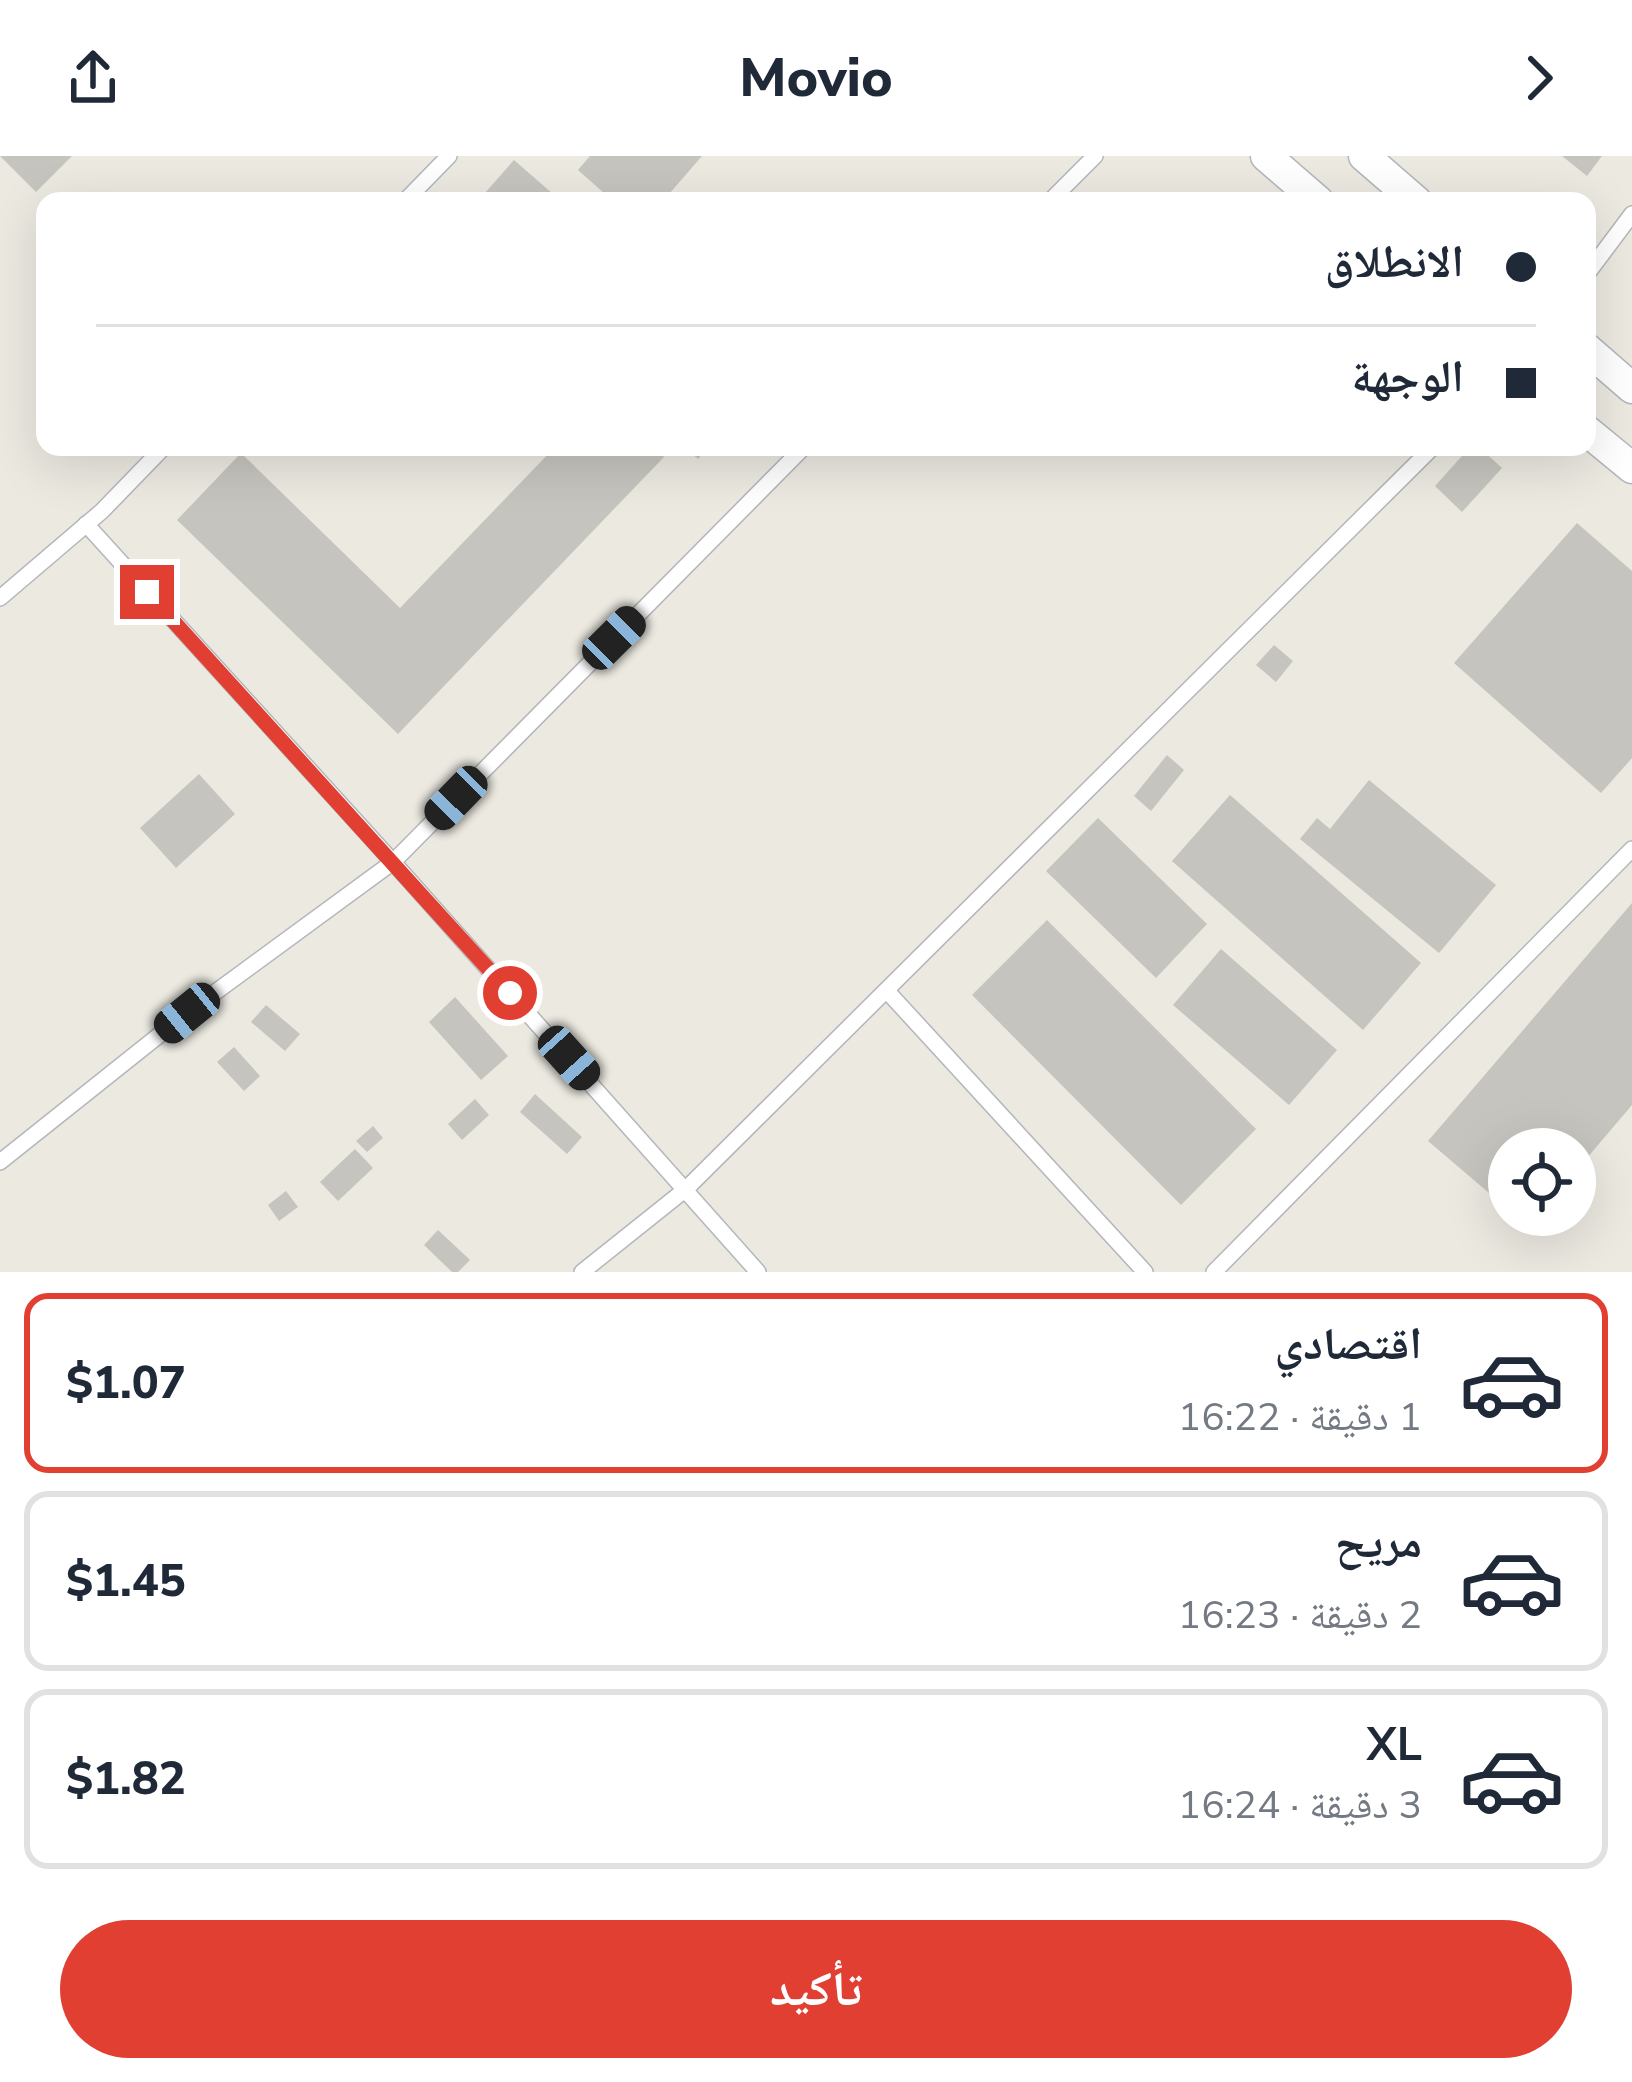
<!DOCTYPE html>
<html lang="ar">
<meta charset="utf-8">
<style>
:root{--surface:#fff;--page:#f6f6f7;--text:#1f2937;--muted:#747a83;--line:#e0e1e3;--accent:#e03f32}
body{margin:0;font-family:"Nunito Sans","Noto Naskh Arabic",sans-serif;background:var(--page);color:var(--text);direction:rtl;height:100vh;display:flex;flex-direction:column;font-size:45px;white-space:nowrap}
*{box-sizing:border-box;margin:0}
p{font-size:39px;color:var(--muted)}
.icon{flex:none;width:66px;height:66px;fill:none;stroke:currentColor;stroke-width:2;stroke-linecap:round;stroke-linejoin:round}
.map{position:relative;height:1116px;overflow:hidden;direction:ltr}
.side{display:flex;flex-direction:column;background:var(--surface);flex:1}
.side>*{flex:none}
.guide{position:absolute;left:36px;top:36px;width:1560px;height:264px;border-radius:24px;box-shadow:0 12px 48px #0002;direction:rtl;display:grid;align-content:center;height:264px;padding:0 60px;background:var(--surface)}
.buttons{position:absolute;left:1488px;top:972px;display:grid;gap:24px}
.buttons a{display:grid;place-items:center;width:108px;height:108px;border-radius:50%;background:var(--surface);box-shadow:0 12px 48px #0002;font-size:60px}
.end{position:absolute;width:54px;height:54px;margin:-27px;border:15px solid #e03f32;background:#fff;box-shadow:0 0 0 6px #fff}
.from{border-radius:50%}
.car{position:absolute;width:36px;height:72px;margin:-36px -18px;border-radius:15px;box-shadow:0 0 9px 3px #0007;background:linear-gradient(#222 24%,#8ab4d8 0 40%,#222 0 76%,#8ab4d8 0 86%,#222 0)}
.guide b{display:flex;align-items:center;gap:42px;height:114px;font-size:45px}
.guide b+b{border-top:3px solid var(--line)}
.guide i{width:30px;height:30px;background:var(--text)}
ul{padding:21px 0 0;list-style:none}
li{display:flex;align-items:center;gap:36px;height:180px;margin:0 24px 18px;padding:0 36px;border:6px solid var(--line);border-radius:24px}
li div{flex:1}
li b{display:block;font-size:45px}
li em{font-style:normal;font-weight:800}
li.current{border-color:var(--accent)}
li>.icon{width:108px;height:108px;stroke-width:1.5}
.primary-button{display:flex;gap:24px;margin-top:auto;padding:24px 60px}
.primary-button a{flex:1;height:138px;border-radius:72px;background:var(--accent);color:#fff;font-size:48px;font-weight:800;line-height:138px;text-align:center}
header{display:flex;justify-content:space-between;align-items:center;height:156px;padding:0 60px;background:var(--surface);font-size:54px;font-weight:800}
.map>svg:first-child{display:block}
</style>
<header><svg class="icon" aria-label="forward" viewBox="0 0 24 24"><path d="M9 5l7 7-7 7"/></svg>Movio<svg class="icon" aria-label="share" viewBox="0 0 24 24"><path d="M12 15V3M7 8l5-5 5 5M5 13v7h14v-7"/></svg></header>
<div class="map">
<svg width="1632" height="1116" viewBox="0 0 1632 1116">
<rect width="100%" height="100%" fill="#ebe9e0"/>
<g fill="#c6c4be">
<polygon points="0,0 72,0 36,36"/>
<polygon points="590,0 702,0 663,45 613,45 578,14"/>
<polygon points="1562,0 1602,0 1587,20"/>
<polygon points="514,4 561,45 478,45"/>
<polygon points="555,291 654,291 664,301 398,578 177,364 241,297 400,452"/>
<polygon points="684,291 708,291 698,303"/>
<polygon points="1470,291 1479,291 1502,312 1462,356 1435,330"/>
<polygon points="1577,367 1632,415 1632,602 1601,637 1454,507"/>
<polygon points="1274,489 1293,505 1276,526 1256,509"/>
<polygon points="1167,599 1184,614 1151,655 1134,640"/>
<polygon points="199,618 235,658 176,712 140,672"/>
<polygon points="1369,624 1496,729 1439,797 1300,683 1317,662 1330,673"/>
<polygon points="1230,639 1421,807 1363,874 1172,705"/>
<polygon points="1098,662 1207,768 1156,822 1046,715"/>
<polygon points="1632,747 1632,949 1575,1016 1575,993 1509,993 1509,1054 1428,985"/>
<polygon points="1047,764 1256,973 1181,1049 972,839"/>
<polygon points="1221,793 1337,894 1289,949 1173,849"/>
<polygon points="455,841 508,900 481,924 429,866"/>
<polygon points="266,849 300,878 285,895 251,866"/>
<polygon points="234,891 260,920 244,935 217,906"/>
<polygon points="535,938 582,981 567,998 520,956"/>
<polygon points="475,943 489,959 462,984 448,968"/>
<polygon points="373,970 383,982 367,996 356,985"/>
<polygon points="355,993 373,1012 338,1045 320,1026"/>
<polygon points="286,1035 298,1051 279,1065 268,1049"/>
<polygon points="1514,1059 1539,1059 1528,1071"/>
<polygon points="438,1074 470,1104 458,1116 452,1116 424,1089"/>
</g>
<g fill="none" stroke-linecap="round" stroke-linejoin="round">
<g stroke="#b3b6bb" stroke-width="18">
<g id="service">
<polyline points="405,45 449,0"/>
<polyline points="1050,45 1095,0"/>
<polyline points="1587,118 1632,58"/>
<polyline points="86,368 393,706 758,1116"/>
<polyline points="0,442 102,355 164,291"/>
<polyline points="887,835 1145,1116"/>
<polyline points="0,1006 187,857 393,706 804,291"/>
<polyline points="582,1116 686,1033 1433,291"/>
<polyline points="1214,1116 1632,693"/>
</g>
</g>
<g stroke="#b3b6bb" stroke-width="33">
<g id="minor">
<polyline points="1266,0 1318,45"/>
<polyline points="1364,0 1416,45"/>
<polyline points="1587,193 1632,232"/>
<polyline points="1587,275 1632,312"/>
</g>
</g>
<use href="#service" stroke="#fff" stroke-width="15"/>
<use href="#minor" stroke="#fff" stroke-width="30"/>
</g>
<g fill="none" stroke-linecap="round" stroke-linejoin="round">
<polyline stroke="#e03f32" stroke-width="15" points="147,436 510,837"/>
</g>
</svg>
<div class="buttons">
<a><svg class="icon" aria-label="locate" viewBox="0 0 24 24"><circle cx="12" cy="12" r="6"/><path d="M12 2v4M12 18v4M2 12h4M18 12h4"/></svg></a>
</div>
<i class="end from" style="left:510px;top:837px"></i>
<i class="end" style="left:147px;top:436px"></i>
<i class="car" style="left:614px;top:482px;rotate:45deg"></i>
<i class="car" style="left:456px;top:642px;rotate:224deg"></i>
<i class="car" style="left:187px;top:857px;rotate:231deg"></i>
<i class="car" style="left:569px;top:902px;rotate:138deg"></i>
<div class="guide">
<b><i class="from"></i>الانطلاق</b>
<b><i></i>الوجهة</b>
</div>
</div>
<section class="side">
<ul>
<li class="current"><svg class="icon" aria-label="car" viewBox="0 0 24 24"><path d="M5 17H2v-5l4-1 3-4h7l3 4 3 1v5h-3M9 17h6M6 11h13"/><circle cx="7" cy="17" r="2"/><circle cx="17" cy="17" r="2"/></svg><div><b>اقتصادي</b><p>1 دقيقة · 16:22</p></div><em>$1.07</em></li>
<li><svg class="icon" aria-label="car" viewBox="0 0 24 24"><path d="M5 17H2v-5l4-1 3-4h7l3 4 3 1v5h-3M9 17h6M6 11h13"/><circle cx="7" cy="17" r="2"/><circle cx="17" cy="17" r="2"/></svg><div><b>مريح</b><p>2 دقيقة · 16:23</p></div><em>$1.45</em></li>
<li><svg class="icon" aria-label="car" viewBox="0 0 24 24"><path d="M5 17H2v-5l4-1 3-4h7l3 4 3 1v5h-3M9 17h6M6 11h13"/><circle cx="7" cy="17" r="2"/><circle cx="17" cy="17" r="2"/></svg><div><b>XL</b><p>3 دقيقة · 16:24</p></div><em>$1.82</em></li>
</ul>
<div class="primary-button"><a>تأكيد</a></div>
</section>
